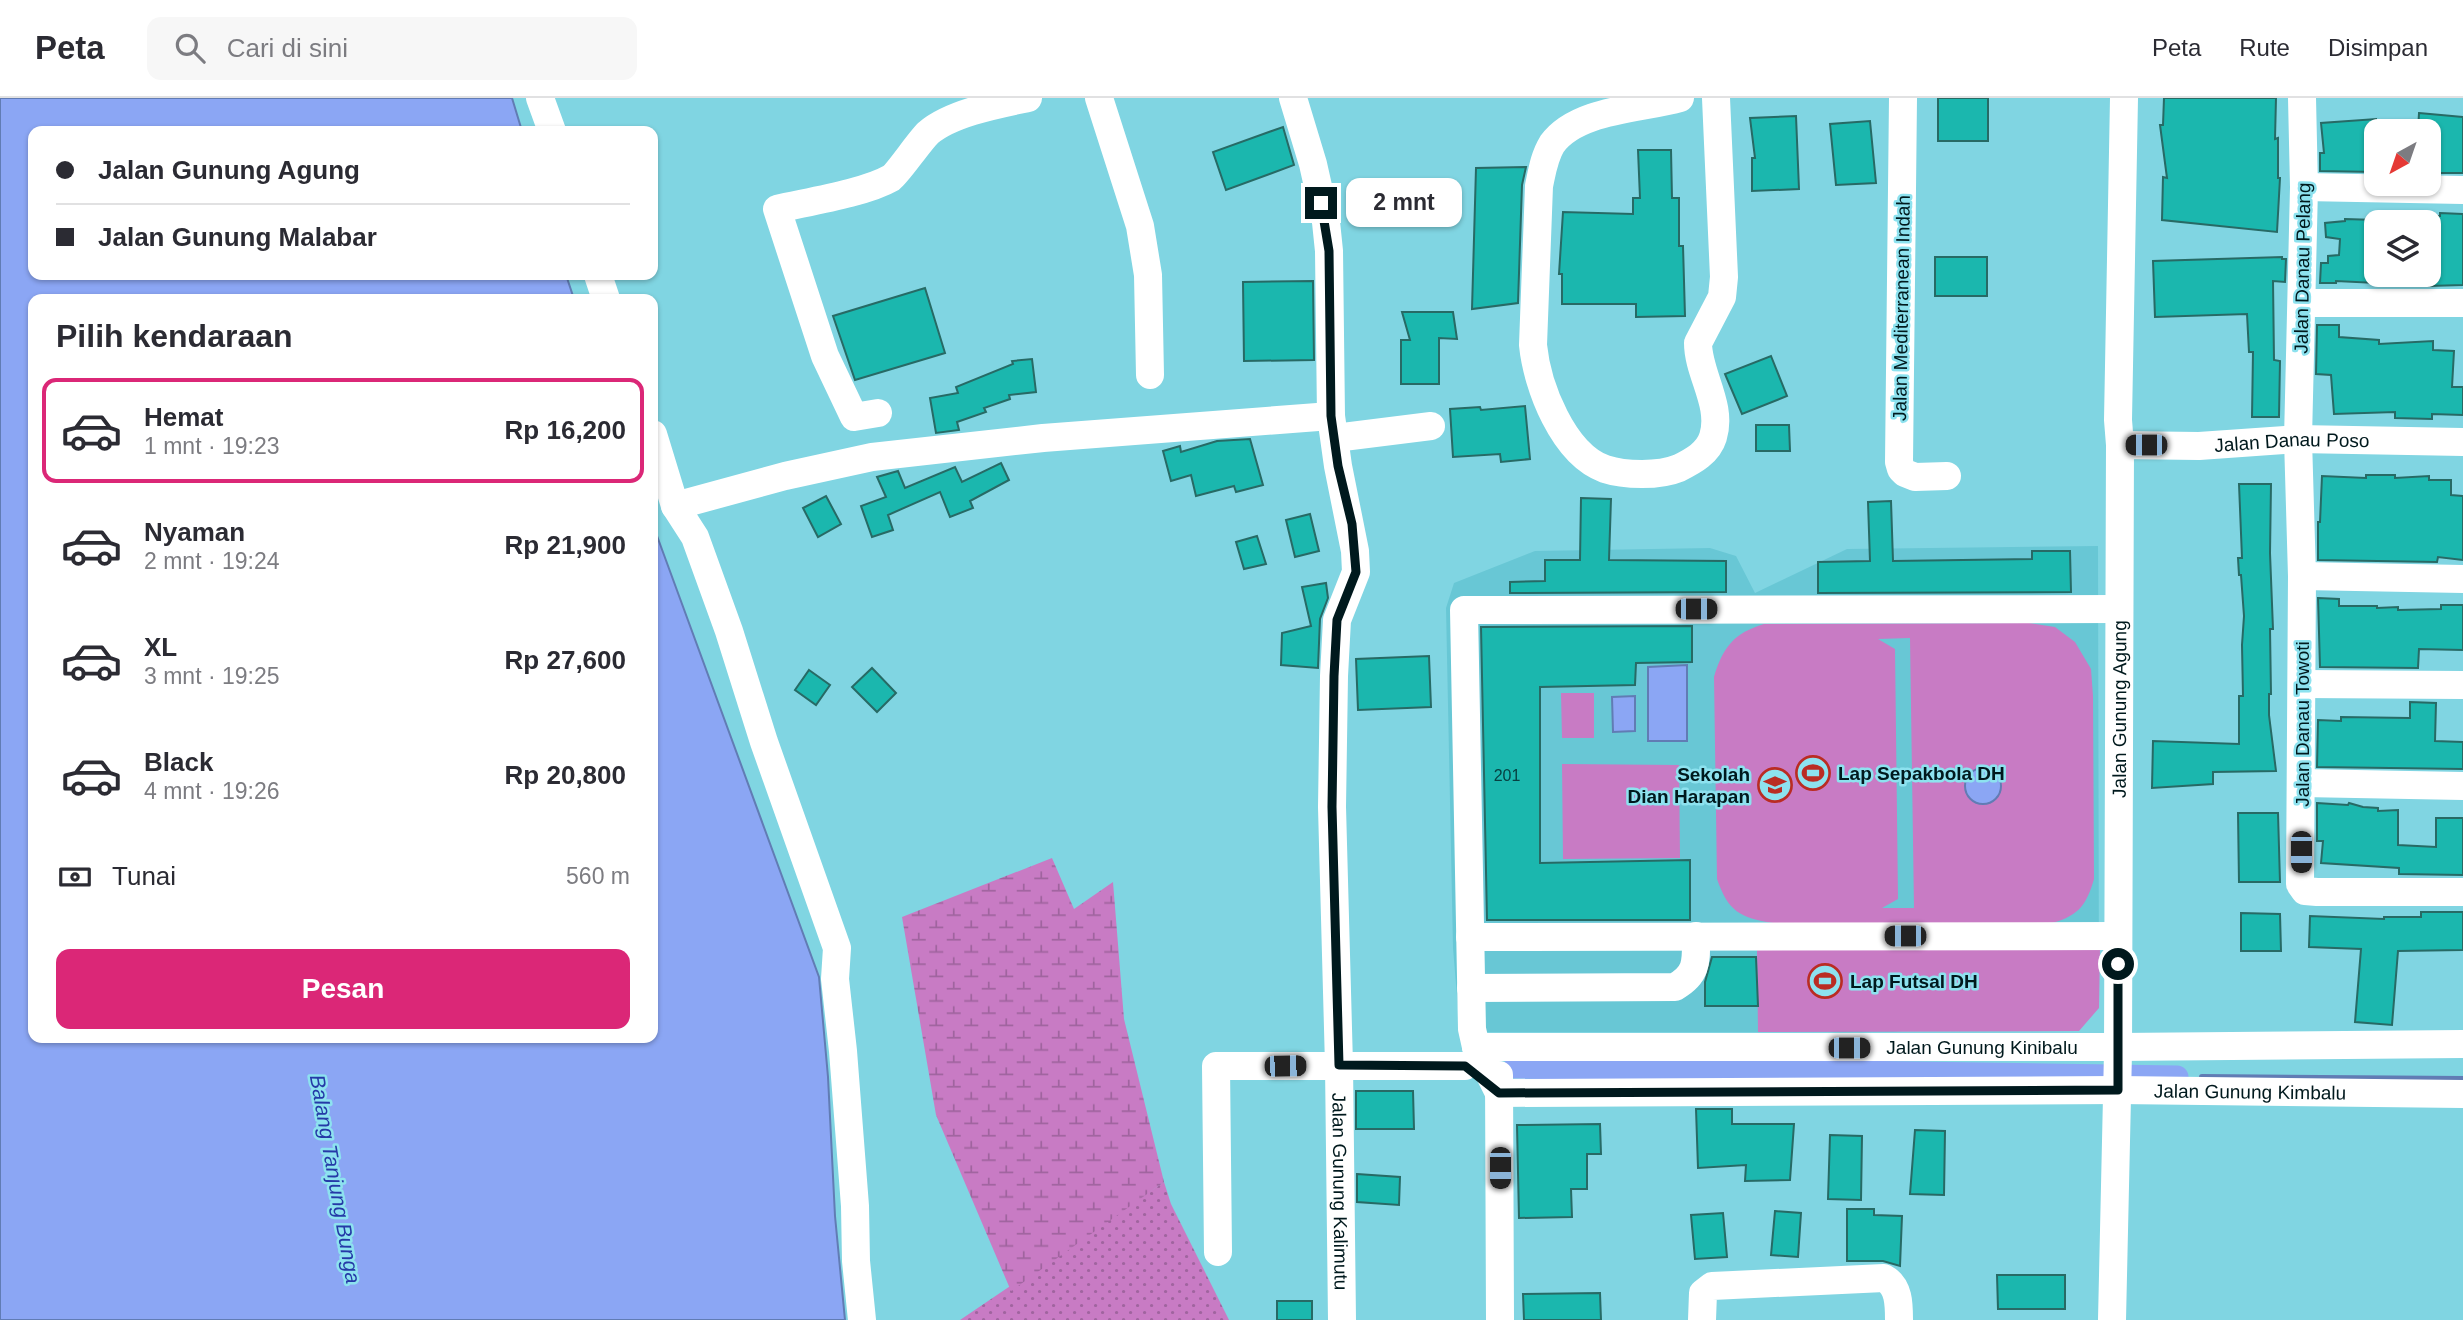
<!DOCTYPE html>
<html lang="id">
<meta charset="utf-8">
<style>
:root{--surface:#fff;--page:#f7f7f7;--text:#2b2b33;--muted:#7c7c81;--line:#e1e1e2;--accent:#db2777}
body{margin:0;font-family:Helvetica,sans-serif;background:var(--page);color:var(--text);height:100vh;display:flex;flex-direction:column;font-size:26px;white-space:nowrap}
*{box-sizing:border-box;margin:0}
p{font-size:23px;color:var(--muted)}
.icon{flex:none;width:38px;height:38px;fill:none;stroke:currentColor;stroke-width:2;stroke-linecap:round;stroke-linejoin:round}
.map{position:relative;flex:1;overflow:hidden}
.side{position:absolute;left:28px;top:196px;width:630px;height:749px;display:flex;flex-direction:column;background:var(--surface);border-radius:14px;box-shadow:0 2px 5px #0004}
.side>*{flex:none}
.banner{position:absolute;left:28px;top:28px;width:630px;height:154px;border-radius:14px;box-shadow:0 2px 5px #0004;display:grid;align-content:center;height:154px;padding:0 28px;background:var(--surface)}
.needle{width:46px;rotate:220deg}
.controls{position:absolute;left:2364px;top:21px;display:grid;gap:14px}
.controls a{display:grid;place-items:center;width:77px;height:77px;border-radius:14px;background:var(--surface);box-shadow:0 2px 5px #0004;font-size:35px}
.end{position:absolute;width:32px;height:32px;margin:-16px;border:9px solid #00191d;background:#fff;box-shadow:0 0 0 4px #fff}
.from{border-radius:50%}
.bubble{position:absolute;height:49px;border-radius:14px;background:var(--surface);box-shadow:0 2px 5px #0004;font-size:23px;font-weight:800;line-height:49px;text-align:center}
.car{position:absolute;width:21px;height:42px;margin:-21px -10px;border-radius:9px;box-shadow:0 0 5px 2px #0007;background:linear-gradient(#222 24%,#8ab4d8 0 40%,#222 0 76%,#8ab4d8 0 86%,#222 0)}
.banner b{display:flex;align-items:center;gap:24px;height:66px;font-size:26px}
.banner b+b{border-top:2px solid var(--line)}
.banner i{width:18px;height:18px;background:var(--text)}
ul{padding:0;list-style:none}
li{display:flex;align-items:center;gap:21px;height:105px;margin:0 14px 10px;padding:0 14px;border:4px solid transparent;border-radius:14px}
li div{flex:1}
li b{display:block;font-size:26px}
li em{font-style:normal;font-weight:800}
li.selected{border-color:var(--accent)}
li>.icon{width:63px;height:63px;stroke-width:1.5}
h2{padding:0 28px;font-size:32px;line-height:84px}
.pay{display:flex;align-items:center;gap:18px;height:77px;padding:0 28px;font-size:26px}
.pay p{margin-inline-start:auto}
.button{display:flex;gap:14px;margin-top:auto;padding:14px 28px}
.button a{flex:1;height:80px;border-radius:14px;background:var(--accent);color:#fff;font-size:28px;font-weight:800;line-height:80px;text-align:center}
header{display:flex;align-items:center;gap:42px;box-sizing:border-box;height:98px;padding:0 35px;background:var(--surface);border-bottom:2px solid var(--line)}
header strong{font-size:33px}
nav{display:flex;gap:38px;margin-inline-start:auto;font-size:24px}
.search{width:490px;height:63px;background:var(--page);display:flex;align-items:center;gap:18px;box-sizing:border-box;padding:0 24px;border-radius:14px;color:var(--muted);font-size:26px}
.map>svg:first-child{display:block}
</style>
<header>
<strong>Peta</strong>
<div class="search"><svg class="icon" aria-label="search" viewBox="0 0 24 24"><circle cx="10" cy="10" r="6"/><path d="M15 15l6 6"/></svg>Cari di sini</div>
<nav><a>Peta</a><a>Rute</a><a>Disimpan</a></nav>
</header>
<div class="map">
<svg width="2463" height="1222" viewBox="0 0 2463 1222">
<defs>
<pattern id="grass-dots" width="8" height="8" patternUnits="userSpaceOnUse" patternTransform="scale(1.75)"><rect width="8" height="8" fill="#c87bc4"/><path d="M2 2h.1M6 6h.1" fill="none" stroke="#a0649f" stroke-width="1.8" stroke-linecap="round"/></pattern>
<pattern id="wetland-marsh" width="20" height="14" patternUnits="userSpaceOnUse" patternTransform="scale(1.75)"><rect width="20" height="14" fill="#c87bc4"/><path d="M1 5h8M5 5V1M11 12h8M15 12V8" fill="none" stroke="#a0649f"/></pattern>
</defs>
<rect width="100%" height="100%" fill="#80d5e2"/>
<polygon fill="#68c7d5" points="2098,448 2099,910 1894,934 1460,934 1453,850 1446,510 1454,485 1535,453 1710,450 1736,458 1755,495 1847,451"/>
<polygon fill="url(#grass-dots)" points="1164,1084 1171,1106 1229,1222 960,1222"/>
<polygon fill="url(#wetland-marsh)" points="1052,760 1074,811 1113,784 1124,921 1164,1084 1011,1193 936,1017 902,819"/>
<g fill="#c87bc4" fill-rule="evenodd">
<path d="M2029,525L2055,529L2075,544L2091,571L2093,598L2094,781C2086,809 2077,819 2048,826L1773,825C1740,820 1728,813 1717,781L1714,579C1723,549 1734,535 1764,526ZM1910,540L1914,810H1882L1898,801L1895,551L1878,541Z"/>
<polygon points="1561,595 1594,595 1594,640 1562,640"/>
<polygon points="1562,666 1679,667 1680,760 1563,761"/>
<polygon points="1757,849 2100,851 2099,910 2079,933 1758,934"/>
</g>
<g fill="#8ba6f4" stroke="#617cb4" stroke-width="2">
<polygon points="0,0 512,0 522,33 33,33 33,177 566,177 574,201 33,201 33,940 653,940 653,427 819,879 828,979 835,1118 845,1222 0,1222"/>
<polygon points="1687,567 1687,643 1648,643 1648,569"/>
<polygon points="1635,598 1635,633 1613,634 1612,599"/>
<circle cx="1983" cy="688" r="18"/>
</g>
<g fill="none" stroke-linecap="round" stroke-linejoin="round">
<polyline stroke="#617cb4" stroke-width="6" points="2202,979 2463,981"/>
<polyline stroke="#8ba6f4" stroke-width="23" points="1515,969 2177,979"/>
</g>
<g fill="#1bb7ae" stroke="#276a65" stroke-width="2">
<rect x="1938" y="0" width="50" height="43"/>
<polygon points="2164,0 2276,0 2275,41 2278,40 2278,80 2280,80 2277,134 2162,122 2163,79 2167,80 2160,27 2163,27"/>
<polygon points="2419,15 2463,19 2463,75 2429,75 2429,33 2418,33"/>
<polygon points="1796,18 1799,91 1752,93 1752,60 1755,60 1750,20"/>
<polygon points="2376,21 2376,74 2320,73 2320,55 2324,55 2321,25"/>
<polygon points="1870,23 1876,85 1836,87 1830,26"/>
<polygon points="1283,29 1294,67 1226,92 1213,54"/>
<polygon points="1638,52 1671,52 1672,100 1679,100 1679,148 1683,148 1685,218 1636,219 1636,206 1562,206 1562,176 1559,176 1563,114 1633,116 1633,100 1640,100"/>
<polygon points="1526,69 1522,87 1518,205 1472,211 1476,70"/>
<polygon points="2440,115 2463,116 2463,187 2429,188 2429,118 2440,118"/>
<polygon points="2345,121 2376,122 2376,185 2336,183 2336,185 2320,185 2321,165 2328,165 2328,158 2339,157 2340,141 2326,139 2325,125 2345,123"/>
<rect x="1935" y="159" width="52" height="39"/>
<polygon points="2282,159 2282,161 2286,161 2285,184 2273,183 2274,262 2280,263 2279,319 2252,319 2253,254 2249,254 2247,216 2155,219 2153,163"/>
<polygon points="1313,183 1314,262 1244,263 1243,184"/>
<polygon points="925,190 945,255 855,282 833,218"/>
<polygon points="1402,214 1453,214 1457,241 1439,240 1439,286 1401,286 1401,242 1410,242"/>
<polygon points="2317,227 2339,227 2339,239 2379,242 2379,246 2433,243 2433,252 2454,253 2452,289 2463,289 2463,317 2432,316 2432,321 2395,320 2395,314 2334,316 2331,277 2316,276"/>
<polygon points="1771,258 1787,298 1742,316 1725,276"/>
<polygon points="1032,261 1036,294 1009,297 1010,301 984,310 986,314 957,324 959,332 936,335 930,300 958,295 956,289 1013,266 1012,263"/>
<polygon points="1525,308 1530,361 1501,364 1500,356 1453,359 1450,311 1480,309 1481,312"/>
<polygon points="1756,327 1789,327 1790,353 1756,353"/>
<polygon points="1250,341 1263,387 1236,394 1234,388 1196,398 1191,377 1171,383 1163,353 1180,348 1181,354 1217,343"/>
<polygon points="1001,365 1009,382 970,403 973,410 950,419 940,394 888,417 893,432 872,439 861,408 886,399 877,379 898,373 905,390 955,369 962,384"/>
<polygon points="2366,377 2395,377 2395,380 2429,378 2429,382 2451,382 2451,397 2463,398 2463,462 2438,459 2437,464 2318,462 2318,424 2320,424 2322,378 2366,380"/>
<polygon points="2239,386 2271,386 2270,455 2273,531 2270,531 2271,596 2269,596 2269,617 2276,673 2213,674 2213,686 2152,690 2153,643 2239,646 2239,598 2243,598 2242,547 2244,518 2241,477 2239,477 2238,460 2242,460"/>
<polygon points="826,398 841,426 818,439 803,410"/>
<polygon points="1581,400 1611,401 1609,462 1726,463 1726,494 1510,495 1510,484 1545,483 1545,462 1580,462"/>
<polygon points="1891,403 1893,463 2032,461 2032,453 2070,453 2071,494 1818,495 1818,464 1870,463 1868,404"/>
<polygon points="1310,416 1319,453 1295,459 1286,422"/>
<polygon points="1257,438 1266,466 1244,471 1236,444"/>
<polygon points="1326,485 1328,500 1320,521 1318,570 1281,567 1282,535 1311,528 1302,489"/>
<polygon points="2318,500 2339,501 2339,508 2377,508 2377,510 2398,509 2398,512 2441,511 2441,507 2463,507 2463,552 2419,551 2418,570 2320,569"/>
<polygon points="1692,528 1692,564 1636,565 1635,587 1540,589 1540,765 1690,762 1690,822 1487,822 1481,529"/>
<polygon points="1429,558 1431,609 1358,612 1356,561"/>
<polygon points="872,570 896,595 877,614 852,589"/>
<polygon points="809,572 830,587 816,607 795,592"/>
<polygon points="2410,604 2436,605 2435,643 2463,644 2463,671 2317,669 2318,622 2341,623 2341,619 2410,620"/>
<polygon points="2317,705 2348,707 2349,705 2363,709 2378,710 2378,713 2398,712 2398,747 2436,749 2436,720 2463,720 2463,777 2399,776 2399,770 2321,765 2323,743 2317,743"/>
<polygon points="2238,715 2278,715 2280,784 2239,784"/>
<polygon points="2421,814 2463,814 2463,852 2398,853 2392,927 2355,924 2361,851 2309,849 2310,818 2384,821 2384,819 2421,819"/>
<polygon points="2241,815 2280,816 2281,853 2241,853"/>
<polygon points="1712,859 1756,859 1758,908 1705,908 1705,884"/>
<polygon points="1356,993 1413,993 1414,1031 1356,1031"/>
<polygon points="1696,1011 1732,1011 1732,1026 1794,1026 1790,1082 1745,1083 1746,1067 1698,1070"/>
<polygon points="1600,1026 1601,1056 1587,1056 1587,1091 1571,1091 1572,1119 1519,1120 1517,1027"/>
<polygon points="1915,1032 1945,1033 1944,1097 1910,1096"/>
<polygon points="1830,1037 1862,1038 1861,1102 1828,1101"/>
<polygon points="1357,1076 1400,1079 1399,1107 1357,1104"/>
<polygon points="1847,1111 1874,1111 1874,1117 1902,1118 1900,1168 1883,1163 1847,1163"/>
<polygon points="1775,1113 1801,1115 1798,1159 1771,1157"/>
<polygon points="1723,1115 1727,1159 1695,1161 1691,1117"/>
<polygon points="1997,1177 2065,1177 2065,1211 1998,1211"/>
<polygon points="1600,1195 1601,1222 1524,1222 1523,1196"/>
<rect x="1277" y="1203" width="35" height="19"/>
</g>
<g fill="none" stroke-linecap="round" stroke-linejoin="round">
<g stroke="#fff" stroke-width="28">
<polyline points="540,0 552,33"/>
<polyline points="1099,0 1140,128 1148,177 1150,277"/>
<path id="s1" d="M1293,0L1313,66L1326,124L1329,153L1331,318L1338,368L1355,453L1356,474L1337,522L1334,578L1332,709L1339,967L1342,1222"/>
<path d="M1680,0C1642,11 1577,11 1552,46C1544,59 1542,74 1539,88L1533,247C1537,288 1563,356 1605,371C1617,375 1630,376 1642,376C1655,376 1667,375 1679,370C1693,363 1708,355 1713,339C1723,307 1698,276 1698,245L1722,199L1724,179L1716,0"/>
<polyline points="1903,0 1899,364 1901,371 1905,375 1915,379 1947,378"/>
<polyline points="2302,0 2304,89 2298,341 2302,478 2300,786 2305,793 2317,794 2463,794"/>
<polyline points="2304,89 2463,92"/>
<polyline points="598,177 606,201"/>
<polyline points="2303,205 2463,205"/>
<path d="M878,315L854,319L825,258L777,111C807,104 865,95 891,80C898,75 918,45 928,35C951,15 999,6 1028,0"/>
<polyline points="653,336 675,408 695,439 729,533 764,644 837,850 835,881 843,953 855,1108 856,1163 862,1222"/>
<polyline points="1335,340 1431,328"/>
<path id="s2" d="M2120,347L2199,348L2298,341L2463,344"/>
<polyline points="675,408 785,378 872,359 1043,340 1331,318"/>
<polyline points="2302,478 2463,481"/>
<polyline points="2302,586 2463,587"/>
<polyline points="2302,685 2463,688"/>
<polyline points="1470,839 2118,838"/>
<path d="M1471,890L1675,889C1698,876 1696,863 1696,838"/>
<path id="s3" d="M1476,949H2118L2463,946"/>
<polyline points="1499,977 1500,1222"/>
<polyline points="1499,995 1476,949 1472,931 1464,512 2119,511"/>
<path id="s4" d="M1499,995L2118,992L2463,996"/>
<polyline points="1218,1154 1216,968 1465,968"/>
<path d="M1702,1222L1703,1195L1712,1188L1884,1180C1899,1188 1899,1206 1899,1222"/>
<path id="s5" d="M2112,1222L2118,954L2120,347L2118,322L2124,0"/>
</g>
</g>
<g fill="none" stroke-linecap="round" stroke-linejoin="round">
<polyline stroke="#00191d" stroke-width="9" points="1321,105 1329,153 1331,318 1338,368 1352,426 1356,474 1337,522 1334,578 1332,709 1339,967 1465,968 1499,995 2118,992 2118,866"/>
</g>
<defs>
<g id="stadium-ring" transform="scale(1.75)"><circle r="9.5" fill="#8de2ef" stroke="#ba2c23" stroke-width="1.5"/><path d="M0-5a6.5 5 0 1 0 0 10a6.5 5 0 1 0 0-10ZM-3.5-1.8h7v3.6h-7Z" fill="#ba2c23"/></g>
<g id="school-ring" transform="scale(1.75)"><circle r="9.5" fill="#8de2ef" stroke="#ba2c23" stroke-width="1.5"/><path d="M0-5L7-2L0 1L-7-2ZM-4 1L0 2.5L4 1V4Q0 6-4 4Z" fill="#ba2c23"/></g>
</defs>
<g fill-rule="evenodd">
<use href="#stadium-ring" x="1813" y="675"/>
<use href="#school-ring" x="1775" y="687"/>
<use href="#stadium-ring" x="1825" y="883"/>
</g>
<g text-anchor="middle" stroke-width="5" stroke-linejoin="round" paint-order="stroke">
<g font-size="16" fill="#074041">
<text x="1507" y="683">201</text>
</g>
<g font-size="19" fill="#00191d" stroke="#8de2ef">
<text transform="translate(2302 170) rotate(-89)" y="7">Jalan Danau Pelang</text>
<text transform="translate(1901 210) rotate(-89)" y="7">Jalan Mediterranean Indah</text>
<text dy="7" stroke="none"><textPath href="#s2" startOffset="172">Jalan Danau Poso</textPath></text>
<text dy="7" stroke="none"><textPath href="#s5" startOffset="611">Jalan Gunung Agung</textPath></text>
<text transform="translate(2302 626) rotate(-90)" y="7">Jalan Danau Towoti</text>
<text dy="7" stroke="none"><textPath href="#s3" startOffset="506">Jalan Gunung Kinibalu</textPath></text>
<text dy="7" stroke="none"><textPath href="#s4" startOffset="751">Jalan Gunung Kimbalu</textPath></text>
<text dy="7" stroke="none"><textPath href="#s1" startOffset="1104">Jalan Gunung Kalimutu</textPath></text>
</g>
<g font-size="19" font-weight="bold" fill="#00191d" stroke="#8de2ef" text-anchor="start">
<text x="1838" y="682">Lap Sepakbola DH</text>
<text x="1750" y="683" text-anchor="end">Sekolah<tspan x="1750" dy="22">Dian Harapan</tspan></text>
<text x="1850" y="890">Lap Futsal DH</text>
</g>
<g font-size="21" font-style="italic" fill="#2539a7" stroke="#8de2ef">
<text transform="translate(335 1081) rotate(80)" y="7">Balang Tanjung Bunga</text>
</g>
</g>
</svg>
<div class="controls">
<a><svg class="needle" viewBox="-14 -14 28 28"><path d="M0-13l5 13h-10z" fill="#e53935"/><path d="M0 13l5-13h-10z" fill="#7c7c81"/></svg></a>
<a><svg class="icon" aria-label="layers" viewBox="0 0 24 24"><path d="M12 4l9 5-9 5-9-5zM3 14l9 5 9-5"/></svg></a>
</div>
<i class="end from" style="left:2118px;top:866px"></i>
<i class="end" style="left:1321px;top:105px"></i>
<div class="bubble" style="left:1346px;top:80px;width:116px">2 mnt</div>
<i class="car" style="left:2146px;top:347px;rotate:270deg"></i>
<i class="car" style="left:1696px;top:511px;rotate:90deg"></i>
<i class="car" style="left:2301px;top:754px;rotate:180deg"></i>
<i class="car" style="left:1905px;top:838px;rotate:270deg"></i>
<i class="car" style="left:1849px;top:950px;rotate:90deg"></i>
<i class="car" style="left:1285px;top:968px;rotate:89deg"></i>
<i class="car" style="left:1500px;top:1070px;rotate:180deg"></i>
<div class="banner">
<b><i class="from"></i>Jalan Gunung Agung</b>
<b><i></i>Jalan Gunung Malabar</b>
</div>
<section class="side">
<h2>Pilih kendaraan</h2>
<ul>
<li class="selected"><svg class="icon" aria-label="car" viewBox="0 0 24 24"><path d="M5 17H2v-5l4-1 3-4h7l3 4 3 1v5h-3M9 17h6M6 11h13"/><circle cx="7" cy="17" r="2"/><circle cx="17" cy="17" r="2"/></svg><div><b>Hemat</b><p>1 mnt · 19:23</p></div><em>Rp 16,200</em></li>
<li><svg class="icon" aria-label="car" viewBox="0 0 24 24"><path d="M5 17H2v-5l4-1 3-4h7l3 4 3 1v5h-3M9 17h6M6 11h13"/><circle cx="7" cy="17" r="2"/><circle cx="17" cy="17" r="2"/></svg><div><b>Nyaman</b><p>2 mnt · 19:24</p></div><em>Rp 21,900</em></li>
<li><svg class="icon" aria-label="car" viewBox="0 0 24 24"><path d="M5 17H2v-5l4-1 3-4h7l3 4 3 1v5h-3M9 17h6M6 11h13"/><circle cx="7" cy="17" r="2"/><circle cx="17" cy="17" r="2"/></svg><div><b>XL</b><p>3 mnt · 19:25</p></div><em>Rp 27,600</em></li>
<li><svg class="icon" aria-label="car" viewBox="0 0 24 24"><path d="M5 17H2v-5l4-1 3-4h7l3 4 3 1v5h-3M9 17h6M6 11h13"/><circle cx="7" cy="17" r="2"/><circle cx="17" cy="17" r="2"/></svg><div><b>Black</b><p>4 mnt · 19:26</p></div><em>Rp 20,800</em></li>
</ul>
<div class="pay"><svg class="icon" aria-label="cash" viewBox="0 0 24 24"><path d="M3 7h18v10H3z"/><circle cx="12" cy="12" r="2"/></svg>Tunai<p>560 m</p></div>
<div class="button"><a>Pesan</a></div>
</section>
</div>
